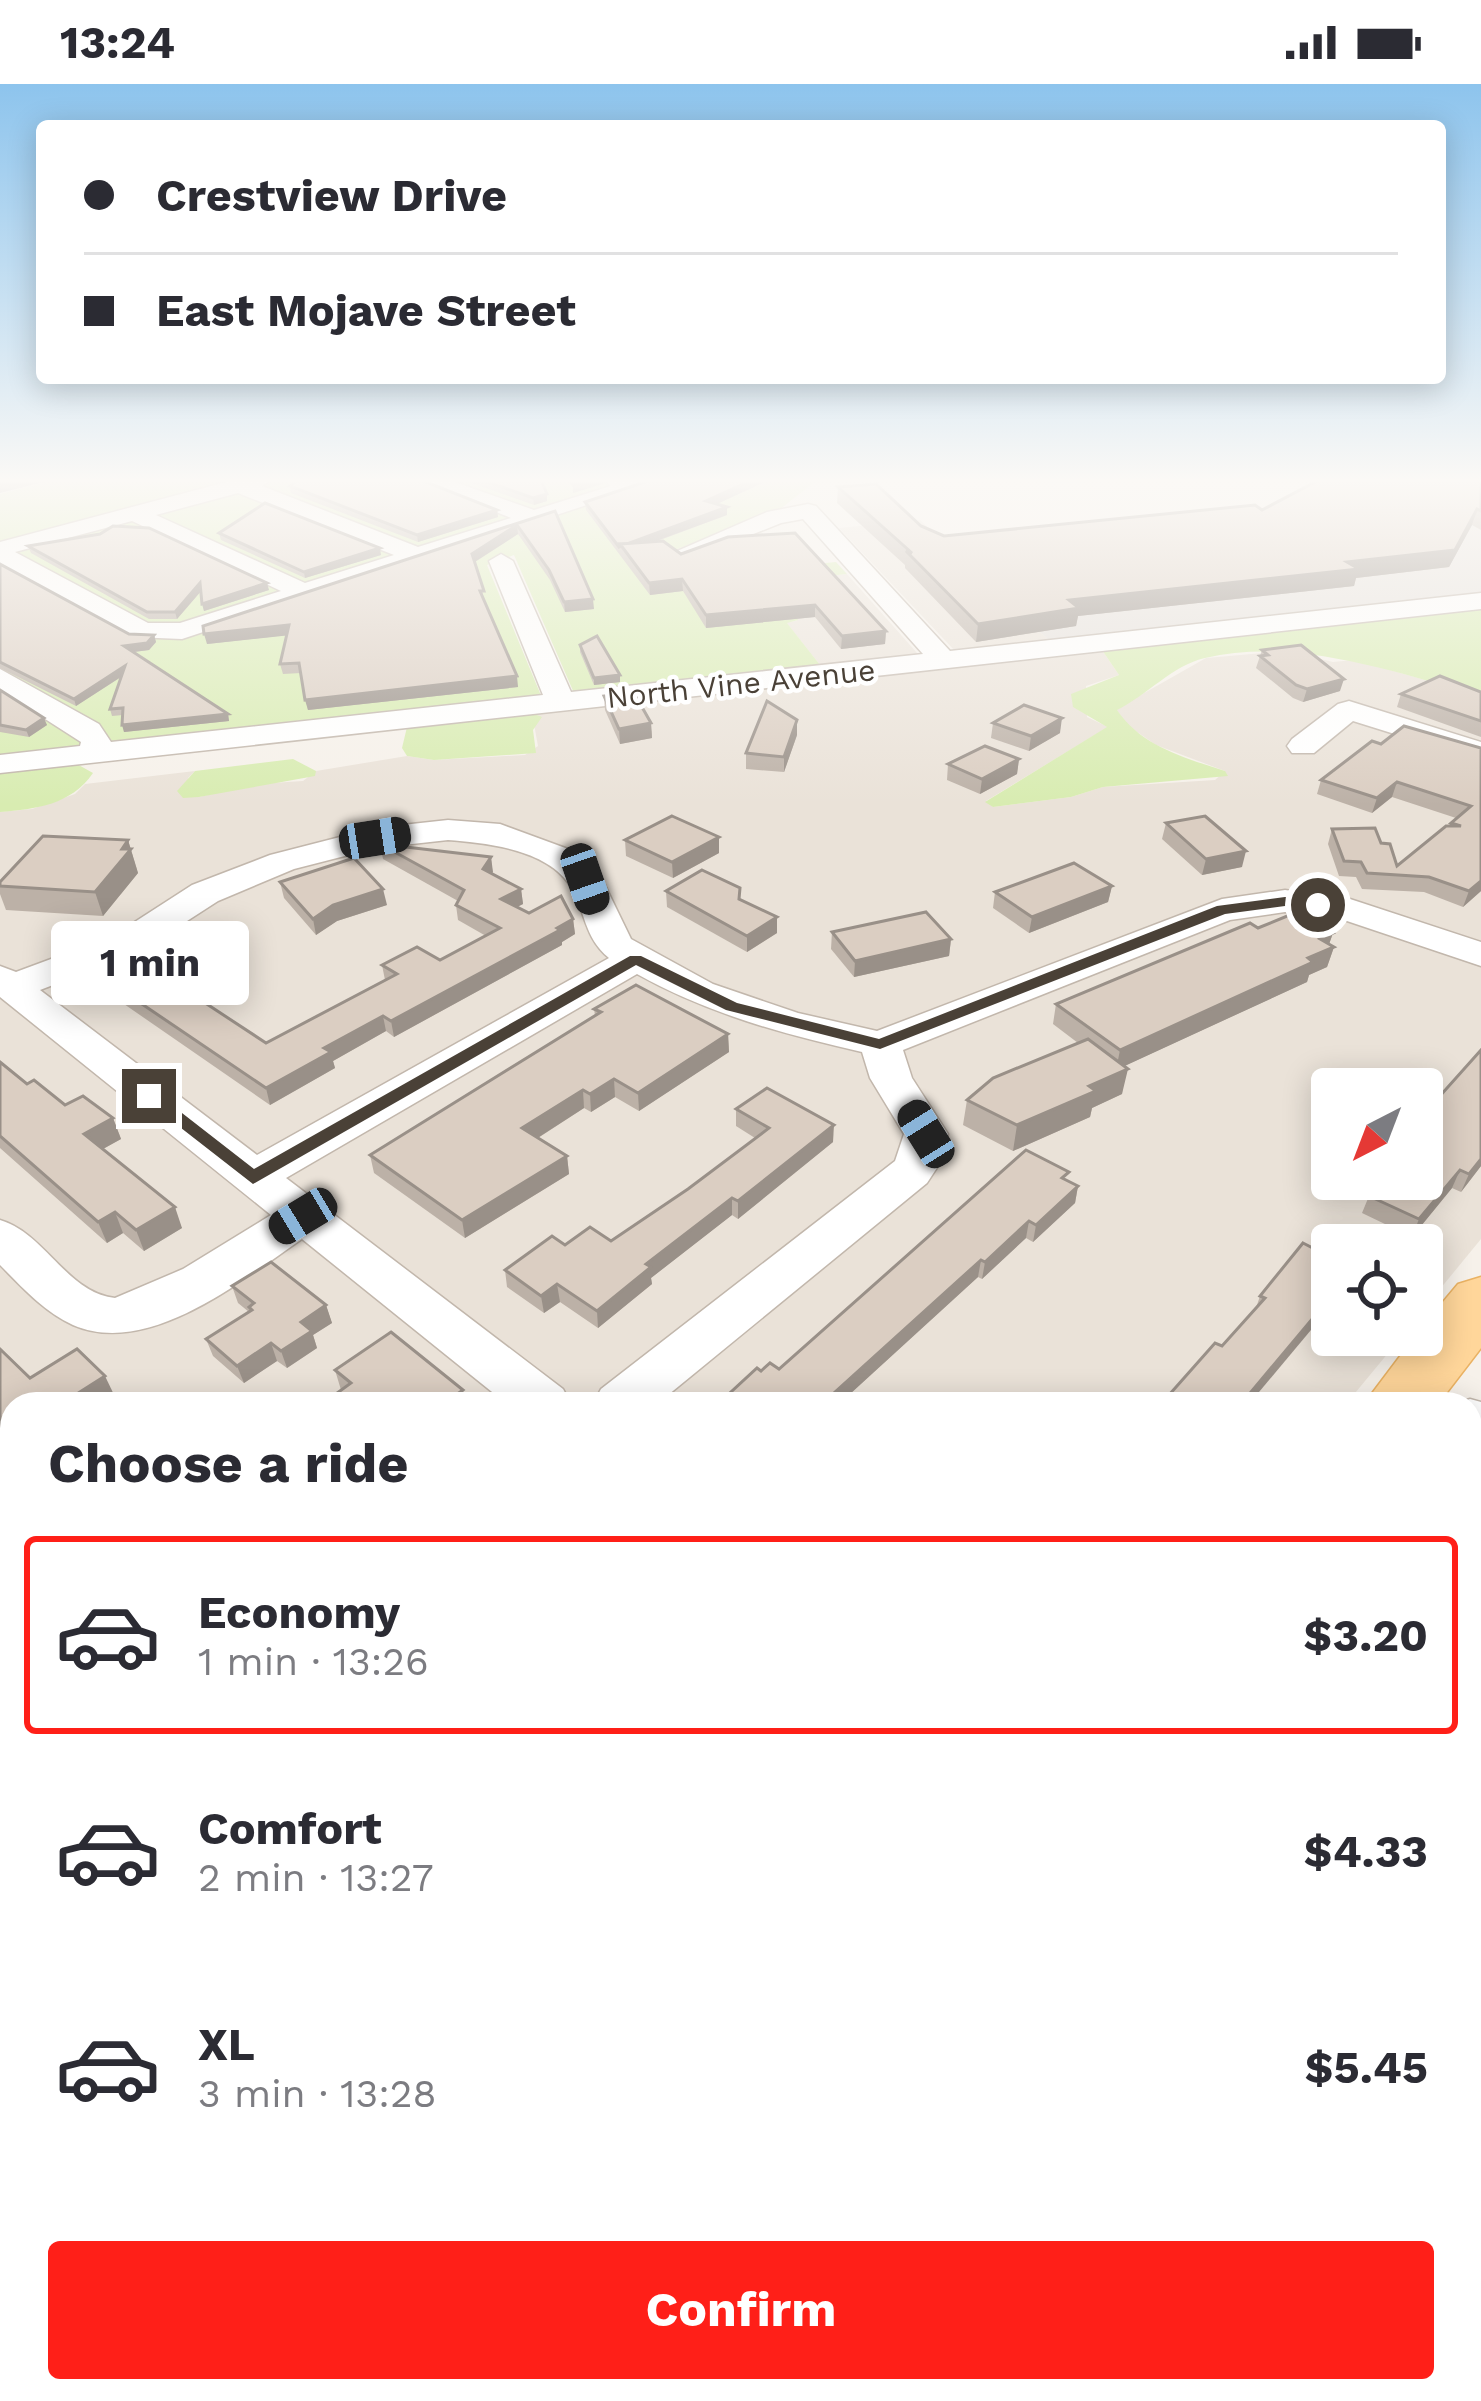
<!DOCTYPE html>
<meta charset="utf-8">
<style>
:root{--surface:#fff;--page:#f2f2f3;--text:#2b2b33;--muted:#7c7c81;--line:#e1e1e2;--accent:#ff1f18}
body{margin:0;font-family:"Work Sans",sans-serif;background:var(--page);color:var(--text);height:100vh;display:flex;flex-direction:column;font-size:45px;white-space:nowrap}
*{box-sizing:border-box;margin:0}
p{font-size:39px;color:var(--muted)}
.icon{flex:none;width:66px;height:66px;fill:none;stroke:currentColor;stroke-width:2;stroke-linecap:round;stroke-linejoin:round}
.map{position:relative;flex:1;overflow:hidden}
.panel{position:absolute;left:0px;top:1308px;width:1482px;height:1011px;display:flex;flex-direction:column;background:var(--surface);border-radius:36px 36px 0 0;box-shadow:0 6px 30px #0003}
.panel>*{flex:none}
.top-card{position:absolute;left:36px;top:36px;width:1410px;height:264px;border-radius:12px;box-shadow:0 6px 30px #0003;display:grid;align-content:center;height:264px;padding:0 48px;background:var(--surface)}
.needle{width:78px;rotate:222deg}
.fabs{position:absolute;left:1311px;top:984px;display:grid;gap:24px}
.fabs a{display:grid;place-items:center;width:132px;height:132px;border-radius:12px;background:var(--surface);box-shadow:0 6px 30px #0003;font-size:60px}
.end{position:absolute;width:54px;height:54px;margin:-27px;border:15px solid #4a4137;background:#fff;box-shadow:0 0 0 6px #fff}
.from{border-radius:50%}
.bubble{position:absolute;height:84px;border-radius:12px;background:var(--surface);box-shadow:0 6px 30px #0003;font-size:39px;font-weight:700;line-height:84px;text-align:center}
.car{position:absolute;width:36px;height:72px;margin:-36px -18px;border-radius:15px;box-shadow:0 0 9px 3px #0007;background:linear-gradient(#222 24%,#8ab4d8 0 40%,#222 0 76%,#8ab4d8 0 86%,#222 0)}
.top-card b{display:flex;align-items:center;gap:42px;height:114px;font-size:45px}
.top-card b+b{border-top:3px solid var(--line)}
.top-card i{width:30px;height:30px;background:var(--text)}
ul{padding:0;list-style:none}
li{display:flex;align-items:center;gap:36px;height:198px;margin:0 24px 18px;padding:0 24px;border:6px solid transparent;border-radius:12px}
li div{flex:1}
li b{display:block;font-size:45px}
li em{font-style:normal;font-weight:700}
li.on{border-color:var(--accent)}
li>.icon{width:108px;height:108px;stroke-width:1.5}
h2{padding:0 48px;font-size:54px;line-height:144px}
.action{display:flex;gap:24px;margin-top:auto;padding:24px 48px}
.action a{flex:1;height:138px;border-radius:12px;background:var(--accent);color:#fff;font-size:48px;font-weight:700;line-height:138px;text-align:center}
.status{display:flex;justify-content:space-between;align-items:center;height:84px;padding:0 60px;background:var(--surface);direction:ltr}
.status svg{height:33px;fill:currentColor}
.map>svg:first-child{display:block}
</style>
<div class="status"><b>13:24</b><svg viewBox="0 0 49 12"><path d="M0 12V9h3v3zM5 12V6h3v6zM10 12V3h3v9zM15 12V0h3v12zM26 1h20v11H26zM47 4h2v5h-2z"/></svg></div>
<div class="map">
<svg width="1481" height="2317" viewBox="0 0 1481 2317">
<rect width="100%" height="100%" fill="#f6f1ea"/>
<g fill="#eae2d8" fill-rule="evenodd">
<polygon points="920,436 1054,561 956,568 839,444"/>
<polygon points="847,490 917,569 915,574 824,586 786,538 797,537 773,498"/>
<path d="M1102,566L1119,591L1086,602L1087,633L1108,643L986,717L993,723L1071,713L1103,703L1215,696L1225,687L1156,661L1127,641L1116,625L1206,574L1287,567L1333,578L1355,576L1481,612V1155L1422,1227V1161H1332V1251H1403L1346,1320H12V2307H541L533,2317H0V728L32,725L75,710L85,700L195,687L188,694L199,713L256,700L303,697L316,687L407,672L434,676L525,671L538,662L532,629ZM1332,1005H1422V1095H1332Z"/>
<polygon points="1470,2088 1481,2097 1481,2317 687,2317 694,2307 1470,2307"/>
</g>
<polygon fill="#e5e0db" points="1360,396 1481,396 1481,510 1054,561 946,460 1254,430"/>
<g fill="#d8ecb1">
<polygon points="54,396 817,396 779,426 672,467 731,488 836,478 847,490 774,498 798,536 787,539 824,586 574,609 514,471 487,481 542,614 0,675 0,410"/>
<path d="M1481,525V612C1394,588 1296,553 1205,574C1173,581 1146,612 1117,626C1141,662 1185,674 1225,687L1228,692L1103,703L1071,713L993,723L985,718L1107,643L1073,623L1071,610L1119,591L1102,566Z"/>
<polygon points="532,629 542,633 533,646 536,669 434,676 407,672 402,664 407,643"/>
<polygon points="293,675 316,687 315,692 199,713 183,714 177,707 195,687"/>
<path d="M75,679L93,689C71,721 36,725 0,728V686Z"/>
</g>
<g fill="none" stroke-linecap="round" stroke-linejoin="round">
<polyline stroke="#a4ddf5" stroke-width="6" points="1050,396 1082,396"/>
<g stroke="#c2b7ac" stroke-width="3">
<g id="minor">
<path d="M234,396H271L262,402L418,463L511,434L416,396H449L534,426L611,402L605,396H638L644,402L182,555L133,553L0,480V458ZM238,409L394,471L305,499L156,431ZM132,437L281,507L180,539H148L15,468Z"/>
<polygon points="808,420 816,422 950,567 1481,509 1481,525 0,689 0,671 80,662 81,658 0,606 0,585 99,640 111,658 543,611 489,477 501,470 513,477 571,608 923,570 803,435 781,439 689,476 680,478 668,471 767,428"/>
<polygon points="1349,617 1481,658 1481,677 1353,637 1314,669 1292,669 1287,662 1292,655 1338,620"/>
<path d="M448,736L500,740L568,765L598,787L631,855L713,900L798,929L877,947L1222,815L1285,806L1350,815L1481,858V882L1344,836L1285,828L1230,836L903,966L912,994L948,1050L944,1073L927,1099L657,1320H593L601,1305L895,1077L904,1050L870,994L862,968C783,950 709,930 637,890L286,1094L563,1305L571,1320H507L302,1155C242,1196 149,1274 73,1241C44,1228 22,1203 0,1181V1136C45,1149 67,1209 115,1214L183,1185L271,1131L0,913V882L16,888L113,852L192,801L270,771L375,744ZM448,756C486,759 545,765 569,800C586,826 583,853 609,874L257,1071L40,906L139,868L218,817L294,785L376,764Z"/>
<polygon points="1470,1315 1481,1318 1481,1363 1470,1360 1470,1320 1454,1320"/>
<polygon points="12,1766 12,1840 0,1845 0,1771"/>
<polygon points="1470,2002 1481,2006 1481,2089 1470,2085"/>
</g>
</g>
<g stroke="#eab263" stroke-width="3">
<g id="major">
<polygon points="1481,1193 1481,1264 1438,1320 1364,1320 1416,1251 1422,1251 1422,1243 1458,1200"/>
<polygon points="558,2307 676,2307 672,2317 554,2317"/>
</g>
</g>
<use href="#minor" fill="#fff" fill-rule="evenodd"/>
<use href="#major" fill="#ffd69a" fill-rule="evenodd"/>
</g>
<g fill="#bcb1a7">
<polygon points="463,396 541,396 547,410 547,417 534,421"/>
<polygon points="644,396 769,396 717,420 727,423 727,431 655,458 681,470 886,547 885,560 841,565 815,533 706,544 683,507 650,511 586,426 585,418 645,398"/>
<polygon points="1481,396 1481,446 1472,441 1449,483 1356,494 1354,502 1078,532 1076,542 976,558 905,484 905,481 837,419 838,403 944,452 1262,426"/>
<polygon points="290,402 497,426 498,433 418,458 291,409"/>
<polygon points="555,427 594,525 565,528 550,496 518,450 475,478 484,516 518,603 308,626 301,589 283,590 280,580 287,551 207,560"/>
<polygon points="219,449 381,471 305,494 221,456"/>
<polygon points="28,462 269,506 204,527 201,507 177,535 149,535 31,469"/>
<polygon points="0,480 129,550 154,551 156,558 149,566 133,568 228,630 229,637 124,648 123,631 112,632 110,625 121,593 76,622 0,584"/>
<polygon points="580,561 620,598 594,601 580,568"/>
<polygon points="1262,566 1340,607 1303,618 1293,614 1256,584"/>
<polygon points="0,606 47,641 29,653 0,648"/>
<polygon points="1481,608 1481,653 1397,623 1401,610"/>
<polygon points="604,612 651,639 652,654 620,660 605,626"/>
<polygon points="993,639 1060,649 1029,667 991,654"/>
<polygon points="797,651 784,688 746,685 746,669"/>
<polygon points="1381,660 1481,664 1481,807 1463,823 1424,808 1362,805 1356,793 1339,792 1328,760 1332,745 1381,759 1397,782 1449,742 1456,734 1392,713 1372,729 1317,710 1321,696"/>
<polygon points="1019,675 1017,690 980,710 947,696 948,680"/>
<polygon points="1166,739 1242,783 1202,791 1162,755"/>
<polygon points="128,756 138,789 103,832 6,826 0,810 0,798"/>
<polygon points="625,756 719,769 673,794 626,772"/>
<polygon points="380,760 491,773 492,790 521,805 523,820 517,823 529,829 573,835 575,850 562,858 562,861 394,953 386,947 333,977 335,984 270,1021 111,911 105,895 266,959 385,896 382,881 440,876 486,852 458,836 456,821 458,817 383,775"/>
<polygon points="280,798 387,821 337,837 316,851 284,814"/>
<polygon points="1112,802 1108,818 1029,849 993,824 995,808"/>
<polygon points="666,807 740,815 777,833 777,849 747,868 667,823"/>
<polygon points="1258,844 1333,849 1329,860 1334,863 1327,883 1309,891 1307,898 1124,982 1122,1010 1092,1024 1090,1033 1013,1067 963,1041 967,1016 1078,959 1053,940 1056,920"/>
<polygon points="832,848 951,855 949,872 854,893 831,865"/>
<polygon points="594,925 728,950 729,968 639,1027 615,1013 591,1028 584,1024 538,1054 567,1072 569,1090 465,1154 374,1089 370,1071 595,932"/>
<polygon points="1481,966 1481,1082 1461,1108 1452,1104 1412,1153 1362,1129 1369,1112 1422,1095"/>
<polygon points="0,978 27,1000 65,1021 113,1034 121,1055 103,1065 182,1144 144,1167 123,1149 107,1159 0,1064"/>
<polygon points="736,1025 833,1058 738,1135 732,1131 651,1194 652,1200 598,1244 560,1218 544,1229 507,1203 505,1186 565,1161 611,1157 688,1105 755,1054 736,1042"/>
<polygon points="1067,1097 1078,1102 1075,1119 1033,1158 1026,1154 982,1195 978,1193 839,1320 761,1287 779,1285"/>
<polygon points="1332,1174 1332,1232 1328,1237 1321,1234 1222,1262 1256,1224 1260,1212"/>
<polygon points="232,1202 326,1221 332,1239 313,1251 317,1264 287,1284 277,1277 244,1299 213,1272 206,1255 249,1228 238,1219"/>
<polygon points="335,1286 463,1306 465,1320 322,1320 341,1306"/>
<polygon points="906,2307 941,2307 935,2317 908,2317 903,2312"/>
</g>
<g fill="#999088">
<polygon points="4,396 52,396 0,409 0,397"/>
<polygon points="589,396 604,396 603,400 573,409 573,401"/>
<polygon points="752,396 769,396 706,425 706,417"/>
<polygon points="547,410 547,417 534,421 533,414"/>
<polygon points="727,423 727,431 626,468 621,462"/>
<polygon points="1477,425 1472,441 1449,483 1356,494 1354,502 1078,532 1076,542 976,558 978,540 1069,516 1347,478"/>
<polygon points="497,426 498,433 418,458 417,451"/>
<polygon points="517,441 518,450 473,479 472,470"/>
<polygon points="380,464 381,471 305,494 304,488"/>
<polygon points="682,495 683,507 650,511 649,499"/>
<polygon points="200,499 202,506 177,535 175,528"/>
<polygon points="267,499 269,506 204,527 202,520"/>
<polygon points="593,515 594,525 565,528 564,518"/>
<polygon points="815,521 815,533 706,544 706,531"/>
<polygon points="289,541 291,551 207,560 204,550"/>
<polygon points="886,547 885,560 841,565 842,552"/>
<polygon points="154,551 156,558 149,566 126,569 124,562"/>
<polygon points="125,582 127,589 76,622 74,615"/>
<polygon points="620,591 620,598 594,601 594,594"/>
<polygon points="517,592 518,603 308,626 305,616"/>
<polygon points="1344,595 1340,607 1303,618 1307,605"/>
<polygon points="228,630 229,637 124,648 122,641"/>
<polygon points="44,634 47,641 29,653 26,646"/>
<polygon points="1062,634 1060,649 1029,667 1031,652"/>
<polygon points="797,636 797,651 784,688 784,673"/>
<polygon points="651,639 652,654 620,660 619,645"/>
<polygon points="1019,675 1017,690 980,710 982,695"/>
<polygon points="1397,698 1392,713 1372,729 1377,714"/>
<polygon points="719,753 719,769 673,794 672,778"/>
<polygon points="128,756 138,789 103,832 95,808"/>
<polygon points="1246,767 1242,783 1202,791 1206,775"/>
<polygon points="491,773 493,788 485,800 483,785"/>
<polygon points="1481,797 1481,807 1463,823 1469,807"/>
<polygon points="1112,802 1108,818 1029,849 1032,833"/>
<polygon points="383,805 387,821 337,837 316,851 313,835 333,821"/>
<polygon points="521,805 523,820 503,830 501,815"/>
<polygon points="777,833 777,849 747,868 747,852"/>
<polygon points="573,835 575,850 562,858 562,861 394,953 391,937"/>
<polygon points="1333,849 1327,866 1334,863 1327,883 1309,891 1307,898 1116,986 1120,966"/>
<polygon points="951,855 949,872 854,893 855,877"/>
<polygon points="383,932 386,947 333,977 335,984 270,1021 266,1004 324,964"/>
<polygon points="728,950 729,968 639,1027 638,1009"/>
<polygon points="1128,985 1122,1010 1092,1024 1090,1033 1013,1067 1017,1041 1089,1002"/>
<polygon points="614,995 615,1013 591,1028 590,1010"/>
<polygon points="583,1006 584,1024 525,1062 522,1044"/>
<polygon points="113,1034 121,1055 92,1071 84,1050"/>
<polygon points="834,1041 833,1058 738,1135 738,1117"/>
<polygon points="567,1072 569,1090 465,1154 462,1136"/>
<polygon points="1481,1075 1481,1082 1461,1108 1469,1090"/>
<polygon points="1460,1086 1452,1104 1412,1153 1419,1135"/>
<polygon points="1078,1102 1075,1119 1033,1158 1036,1141"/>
<polygon points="732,1114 732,1131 651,1194 652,1200 598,1244 597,1227 646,1180"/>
<polygon points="175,1123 182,1144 144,1167 136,1146"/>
<polygon points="115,1128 123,1149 107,1159 98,1138"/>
<polygon points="1029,1137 1026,1154 982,1195 985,1178"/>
<polygon points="981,1176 978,1193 839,1320 824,1320 824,1318"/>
<polygon points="557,1200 560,1218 544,1229 541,1212"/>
<polygon points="1328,1216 1321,1234 1249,1320 1241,1320"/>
<polygon points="326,1221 332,1239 313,1251 317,1264 287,1284 281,1267 301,1238"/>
<polygon points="271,1259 277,1277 244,1299 237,1282"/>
<polygon points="105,1292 117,1317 112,1320 61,1320"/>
<polygon points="463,1306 465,1320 443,1320"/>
<polygon points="12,1378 12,1411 0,1415 0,1385"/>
<polygon points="12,1628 12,1657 0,1666 0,1637"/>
<polygon points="12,1997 12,2028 0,2038 0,2006"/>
<polygon points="400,2307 418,2307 410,2317 392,2317"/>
</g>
<g fill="#dbcec2" stroke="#999088" stroke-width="3">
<polygon points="298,396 421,396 497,426 417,451 290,402"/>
<polygon points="482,396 541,396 547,410 533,414"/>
<polygon points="569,396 589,396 573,401"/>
<polygon points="646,396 752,396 706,417 727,423 627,460 620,460 621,462 619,463 585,418 645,398"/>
<polygon points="1319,396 1481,396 1481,427 1477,425 1455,466 1347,478 1359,485 1069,516 1079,524 978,540 906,467 912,469 838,403 876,400 921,442 944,452 1255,421 1262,426"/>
<polygon points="265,419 380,464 304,488 219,449"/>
<polygon points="555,427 593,515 564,518 549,486 517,441 472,470 484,507 480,507 517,592 305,616 299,579 280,580 289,541 204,550 203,542"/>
<polygon points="113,442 149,444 267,499 202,520 200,499 175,528 147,528 28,462 100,450"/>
<polygon points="795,449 886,547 842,552 815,521 706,531 682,495 649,499 620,460 663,457 681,470 728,453"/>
<polygon points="0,480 129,550 154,551 147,559 124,562 228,630 122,641 123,624 110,625 125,582 74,615 0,578"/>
<polygon points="597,552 620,591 594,594 580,561"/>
<polygon points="1301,561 1344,595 1307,605 1296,601 1260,572 1268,571 1262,566"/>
<polygon points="1440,592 1481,608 1481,637 1401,610"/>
<polygon points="0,606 44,634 26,646 0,641"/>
<polygon points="634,609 651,639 619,645 604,612"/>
<polygon points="767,617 797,636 784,673 746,669"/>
<polygon points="1024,621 1062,634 1031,652 993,639"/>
<polygon points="1404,642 1481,664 1481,797 1469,807 1429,793 1367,789 1361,778 1344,777 1332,745 1375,744 1381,759 1390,760 1397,782 1446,742 1461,742 1451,739 1471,722 1397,698 1377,714 1321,696 1372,657 1381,660"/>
<polygon points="985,662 1019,675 982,695 948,680"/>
<polygon points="672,732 719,753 672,778 625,756"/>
<polygon points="1205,732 1246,767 1206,775 1166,739"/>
<polygon points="43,752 128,756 122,765 131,765 95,808 0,802 0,798"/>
<polygon points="380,760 491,773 483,785 521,805 501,815 529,829 561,812 573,835 557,844 560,846 391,937 383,932 324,964 331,968 266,1004 105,895 143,878 266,959 397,890 382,881 417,863 440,876 500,844 456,821 464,806"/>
<polygon points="354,774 383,805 333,821 313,835 280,798"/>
<polygon points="1074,779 1112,802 1032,833 995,808"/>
<polygon points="702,786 740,804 739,815 777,833 747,852 666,807"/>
<polygon points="926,828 951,855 855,877 832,848"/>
<polygon points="1297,828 1333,849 1320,855 1334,863 1308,874 1313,878 1120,966 1056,920 1250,839 1258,844"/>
<polygon points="636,901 728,950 638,1009 614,995 590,1010 583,1006 522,1044 567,1072 462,1136 370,1071 601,928 594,925"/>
<polygon points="1088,955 1128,985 1089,1002 1096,1007 1017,1041 967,1016 993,994"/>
<polygon points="1481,966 1481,1075 1469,1090 1460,1086 1419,1135 1369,1112 1384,1095 1422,1095 1422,1032"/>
<polygon points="0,978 27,1000 34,996 65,1021 83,1012 113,1034 84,1050 175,1123 136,1146 115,1128 98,1138 0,1052"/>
<polygon points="767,1004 834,1041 738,1117 732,1114 646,1180 651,1183 597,1227 557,1200 541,1212 505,1186 552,1152 565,1161 590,1143 611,1157 688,1105 769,1044 736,1025"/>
<polygon points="1026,1066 1069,1088 1062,1094 1078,1102 1036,1141 1029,1137 985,1178 981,1176 824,1318 827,1320 718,1320 757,1284 761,1287 770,1279 779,1285"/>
<polygon points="1303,1159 1332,1174 1332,1218 1328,1216 1241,1320 1161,1320 1215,1259 1222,1262 1265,1214 1260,1212"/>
<polygon points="271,1178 326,1221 301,1238 312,1247 281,1267 271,1259 237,1282 206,1255 252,1226 249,1223 254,1219 232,1202"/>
<polygon points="391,1248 463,1306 443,1320 322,1320 351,1299 335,1286"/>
<polygon points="0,1265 30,1294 77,1265 105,1292 61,1320 12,1320 12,1378 0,1385"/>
<polygon points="12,1556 12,1628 0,1637 0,1565"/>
<polygon points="0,1903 9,1916 12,1913 12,1997 0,2006"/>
<polygon points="274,2307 400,2307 392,2317 281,2317"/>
<polygon points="913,2307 941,2307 934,2317 922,2317"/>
</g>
<linearGradient id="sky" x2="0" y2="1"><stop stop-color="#8dc4ed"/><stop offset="0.55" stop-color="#fbf9f6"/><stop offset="1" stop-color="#fbf9f6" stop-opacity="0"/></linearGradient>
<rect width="1481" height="721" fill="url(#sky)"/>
<polygon fill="#4a4137" points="1285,813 1325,821 1318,826 1285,822 1225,830 880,965 726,926 636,881 253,1100 140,1012 155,1008 254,1085 630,872 641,872 737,919 879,955 1217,822"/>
<g text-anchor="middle" stroke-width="9" stroke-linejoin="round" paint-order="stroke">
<g font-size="30" fill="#4a4137" stroke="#fff">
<text transform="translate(741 600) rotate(-6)" y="10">North Vine Avenue</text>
</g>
</g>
</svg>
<div class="fabs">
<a><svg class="needle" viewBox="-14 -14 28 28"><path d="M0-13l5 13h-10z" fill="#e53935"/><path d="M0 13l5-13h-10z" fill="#7c7c81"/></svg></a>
<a><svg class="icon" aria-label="locate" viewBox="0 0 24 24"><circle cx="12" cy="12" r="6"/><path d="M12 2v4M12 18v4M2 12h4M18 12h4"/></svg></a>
</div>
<i class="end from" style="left:1318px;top:821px"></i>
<i class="end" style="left:149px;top:1012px"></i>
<div class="bubble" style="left:51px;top:837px;width:198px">1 min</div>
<i class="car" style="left:375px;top:754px;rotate:81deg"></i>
<i class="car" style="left:585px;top:795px;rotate:161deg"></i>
<i class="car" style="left:926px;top:1050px;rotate:328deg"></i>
<i class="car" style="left:303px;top:1132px;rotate:239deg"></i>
<div class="top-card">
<b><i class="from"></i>Crestview Drive</b>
<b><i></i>East Mojave Street</b>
</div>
<section class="panel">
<h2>Choose a ride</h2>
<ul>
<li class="on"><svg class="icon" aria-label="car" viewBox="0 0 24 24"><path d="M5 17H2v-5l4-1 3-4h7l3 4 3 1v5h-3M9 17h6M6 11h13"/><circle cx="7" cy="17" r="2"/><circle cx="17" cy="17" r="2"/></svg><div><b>Economy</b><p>1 min · 13:26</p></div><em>$3.20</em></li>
<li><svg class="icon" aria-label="car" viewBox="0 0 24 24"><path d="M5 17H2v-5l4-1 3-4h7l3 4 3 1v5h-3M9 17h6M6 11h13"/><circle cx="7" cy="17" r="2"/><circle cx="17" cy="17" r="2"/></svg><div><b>Comfort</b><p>2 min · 13:27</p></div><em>$4.33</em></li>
<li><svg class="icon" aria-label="car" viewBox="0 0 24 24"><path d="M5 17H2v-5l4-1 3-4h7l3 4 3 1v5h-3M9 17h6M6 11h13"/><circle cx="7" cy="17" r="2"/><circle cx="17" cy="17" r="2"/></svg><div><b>XL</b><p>3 min · 13:28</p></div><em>$5.45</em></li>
</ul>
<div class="action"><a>Confirm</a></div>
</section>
</div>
